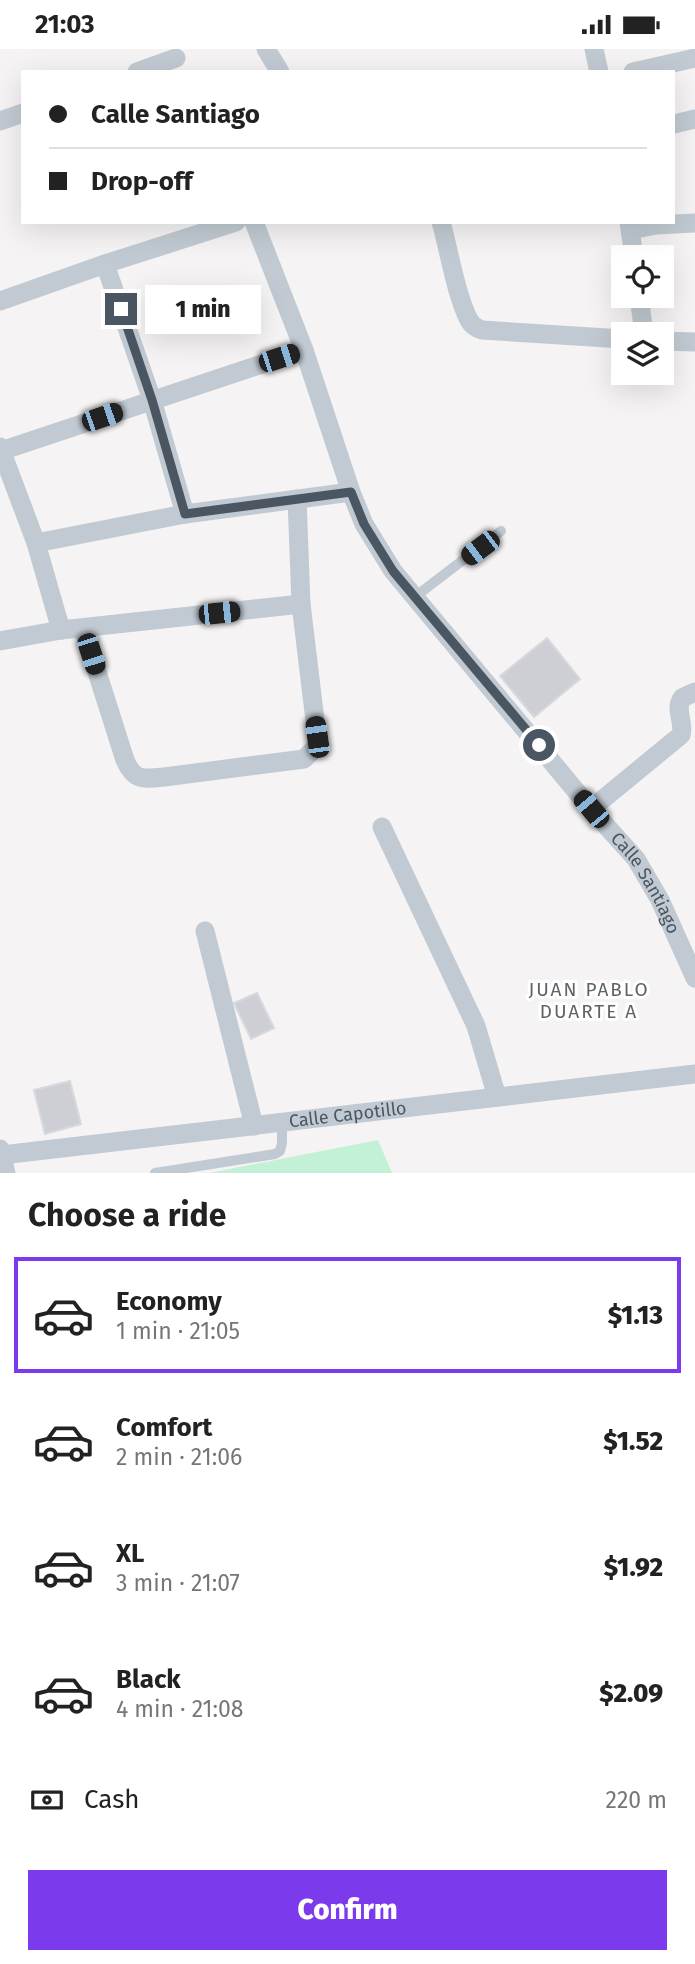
<!DOCTYPE html>
<meta charset="utf-8">
<style>
:root{--surface:#fff;--page:#f6f6f6;--text:#222;--muted:#767676;--line:#e0e0e0;--accent:#7c3aed}
body{margin:0;font-family:"Fira Sans",sans-serif;background:var(--page);color:var(--text);height:100vh;display:flex;flex-direction:column;font-size:26px;white-space:nowrap}
*{box-sizing:border-box;margin:0}
p{font-size:23px;color:var(--muted)}
.icon{flex:none;width:38px;height:38px;fill:none;stroke:currentColor;stroke-width:2;stroke-linecap:round;stroke-linejoin:round}
.map{position:relative;height:1124px;overflow:hidden}
.details{display:flex;flex-direction:column;background:var(--surface);flex:1}
.details>*{flex:none}
.guide{position:absolute;left:21px;top:21px;width:654px;height:154px;border-radius:0px;box-shadow:0 7px 28px #0002;display:grid;align-content:center;height:154px;padding:0 28px;background:var(--surface)}
.controls{position:absolute;left:611px;top:196px;display:grid;gap:14px}
.controls a{display:grid;place-items:center;width:63px;height:63px;border-radius:0px;background:var(--surface);box-shadow:0 7px 28px #0002;font-size:35px}
.end{position:absolute;width:32px;height:32px;margin:-16px;border:9px solid #4a5661;background:#fff;box-shadow:0 0 0 4px #fff}
.from{border-radius:50%}
.bubble{position:absolute;height:49px;border-radius:0px;background:var(--surface);box-shadow:0 7px 28px #0002;font-size:23px;font-weight:800;line-height:49px;text-align:center}
.car{position:absolute;width:21px;height:42px;margin:-21px -10px;border-radius:9px;box-shadow:0 0 5px 2px #0007;background:linear-gradient(#222 24%,#8ab4d8 0 40%,#222 0 76%,#8ab4d8 0 86%,#222 0)}
.guide b{display:flex;align-items:center;gap:24px;height:66px;font-size:26px}
.guide b+b{border-top:2px solid var(--line)}
.guide i{width:18px;height:18px;background:var(--text)}
ul{padding:0;list-style:none}
li{display:flex;align-items:center;gap:21px;height:116px;margin:0 14px 10px;padding:0 14px;border:4px solid transparent;border-radius:0px}
li div{flex:1}
li b{display:block;font-size:26px}
li em{font-style:normal;font-weight:800}
li.active{border-color:var(--accent)}
li>.icon{width:63px;height:63px;stroke-width:1.5}
h2{padding:0 28px;font-size:32px;line-height:84px}
.pay{display:flex;align-items:center;gap:18px;height:77px;padding:0 28px;font-size:26px}
.pay p{margin-inline-start:auto}
.button{display:flex;gap:14px;margin-top:auto;padding:14px 28px}
.button a{flex:1;height:80px;border-radius:0px;background:var(--accent);color:#fff;font-size:28px;font-weight:800;line-height:80px;text-align:center}
.status{display:flex;justify-content:space-between;align-items:center;height:49px;padding:0 35px;background:var(--surface);direction:ltr}
.status svg{height:19px;fill:currentColor}
.map>svg:first-child{display:block}
</style>
<div class="status"><b>21:03</b><svg viewBox="0 0 49 12"><path d="M0 12V9h3v3zM5 12V6h3v6zM10 12V3h3v9zM15 12V0h3v12zM26 1h20v11H26zM47 4h2v5h-2z"/></svg></div>
<div class="map">
<svg width="695" height="1124" viewBox="0 0 695 1124">
<rect width="100%" height="100%" fill="#f5f3f3"/>
<polygon fill="#c3f1d5" points="378,1091 392,1124 209,1124"/>
<g fill="#cdcfd5" stroke="#d7d9de" stroke-width="2">
<polygon points="547,589 580,630 534,668 500,627"/>
<polygon points="257,944 274,979 251,990 234,954"/>
<polygon points="70,1032 81,1075 45,1085 34,1041"/>
</g>
<g fill="none" stroke-linecap="round" stroke-linejoin="round">
<g stroke="#c1cad2" stroke-width="10">
<polyline points="416,547 501,482"/>
<polyline points="155,1124 275,1105 280,1102 282,1094 282,1074"/>
</g>
<g stroke="#c1cad2" stroke-width="19">
<polyline points="266,0 280,23"/>
<polyline points="594,0 599,23"/>
<polyline points="137,23 176,9"/>
<polyline points="633,23 695,9"/>
<polyline points="0,72 23,64"/>
<polyline points="674,75 695,70"/>
<path id="s1" d="M254,173L304,301L351,443L364,475L393,522L591,760L636,810L660,851L695,929"/>
<path d="M441,173C449,201 456,246 469,271C472,277 476,279 482,281L623,290"/>
<polyline points="629,173 634,208"/>
<polyline points="631,181 656,176 695,174"/>
<polyline points="105,215 152,351 185,465"/>
<polyline points="639,247 644,285"/>
<polyline points="0,252 105,215 236,173"/>
<polyline points="662,292 695,293"/>
<polyline points="0,398 36,494 61,581"/>
<polyline points="1,402 304,301"/>
<polyline points="36,494 185,465 351,443"/>
<path d="M83,579L125,711C134,732 143,730 164,728L304,710L317,697V688L301,555L297,450"/>
<polyline points="0,592 61,581 301,555"/>
<path d="M591,760L681,686C685,673 674,661 682,649L695,643"/>
<polyline points="382,778 476,977 497,1048"/>
<polyline points="205,882 254,1077"/>
<polyline points="0,1100 6,1124"/>
<path id="s2" d="M2,1106L695,1025"/>
</g>
</g>
<g fill="none" stroke-linecap="round" stroke-linejoin="round">
<polyline stroke="#4a5661" stroke-width="9" points="121,260 152,351 185,465 351,443 364,475 393,522 539,696"/>
</g>
<g text-anchor="middle" stroke-width="6" stroke-linejoin="round" paint-order="stroke">
<g font-size="18" fill="#4a5661" stroke="#fff">
<text dy="6" stroke="none"><textPath href="#s1" startOffset="779">Calle Santiago</textPath></text>
<text dy="6" stroke="none"><textPath href="#s2" startOffset="348">Calle Capotillo</textPath></text>
</g>
<g font-size="19" letter-spacing="2" fill="#5f6368" stroke="#fff">
<text x="589" y="947">JUAN PABLO<tspan x="589" dy="22">DUARTE A</tspan></text>
</g>
</g>
</svg>
<div class="controls">
<a><svg class="icon" aria-label="locate" viewBox="0 0 24 24"><circle cx="12" cy="12" r="6"/><path d="M12 2v4M12 18v4M2 12h4M18 12h4"/></svg></a>
<a><svg class="icon" aria-label="layers" viewBox="0 0 24 24"><path d="M12 4l9 5-9 5-9-5zM3 14l9 5 9-5"/></svg></a>
</div>
<i class="end from" style="left:539px;top:696px"></i>
<i class="end" style="left:121px;top:260px"></i>
<div class="bubble" style="left:145px;top:236px;width:116px">1 min</div>
<i class="car" style="left:279px;top:309px;rotate:72deg"></i>
<i class="car" style="left:102px;top:368px;rotate:71deg"></i>
<i class="car" style="left:480px;top:499px;rotate:233deg"></i>
<i class="car" style="left:219px;top:564px;rotate:84deg"></i>
<i class="car" style="left:91px;top:605px;rotate:162deg"></i>
<i class="car" style="left:317px;top:688px;rotate:352deg"></i>
<i class="car" style="left:591px;top:760px;rotate:320deg"></i>
<div class="guide">
<b><i class="from"></i>Calle Santiago</b>
<b><i></i>Drop-off</b>
</div>
</div>
<section class="details">
<h2>Choose a ride</h2>
<ul>
<li class="active"><svg class="icon" aria-label="car" viewBox="0 0 24 24"><path d="M5 17H2v-5l4-1 3-4h7l3 4 3 1v5h-3M9 17h6M6 11h13"/><circle cx="7" cy="17" r="2"/><circle cx="17" cy="17" r="2"/></svg><div><b>Economy</b><p>1 min · 21:05</p></div><em>$1.13</em></li>
<li><svg class="icon" aria-label="car" viewBox="0 0 24 24"><path d="M5 17H2v-5l4-1 3-4h7l3 4 3 1v5h-3M9 17h6M6 11h13"/><circle cx="7" cy="17" r="2"/><circle cx="17" cy="17" r="2"/></svg><div><b>Comfort</b><p>2 min · 21:06</p></div><em>$1.52</em></li>
<li><svg class="icon" aria-label="car" viewBox="0 0 24 24"><path d="M5 17H2v-5l4-1 3-4h7l3 4 3 1v5h-3M9 17h6M6 11h13"/><circle cx="7" cy="17" r="2"/><circle cx="17" cy="17" r="2"/></svg><div><b>XL</b><p>3 min · 21:07</p></div><em>$1.92</em></li>
<li><svg class="icon" aria-label="car" viewBox="0 0 24 24"><path d="M5 17H2v-5l4-1 3-4h7l3 4 3 1v5h-3M9 17h6M6 11h13"/><circle cx="7" cy="17" r="2"/><circle cx="17" cy="17" r="2"/></svg><div><b>Black</b><p>4 min · 21:08</p></div><em>$2.09</em></li>
</ul>
<div class="pay"><svg class="icon" aria-label="cash" viewBox="0 0 24 24"><path d="M3 7h18v10H3z"/><circle cx="12" cy="12" r="2"/></svg>Cash<p>220 m</p></div>
<div class="button"><a>Confirm</a></div>
</section>
